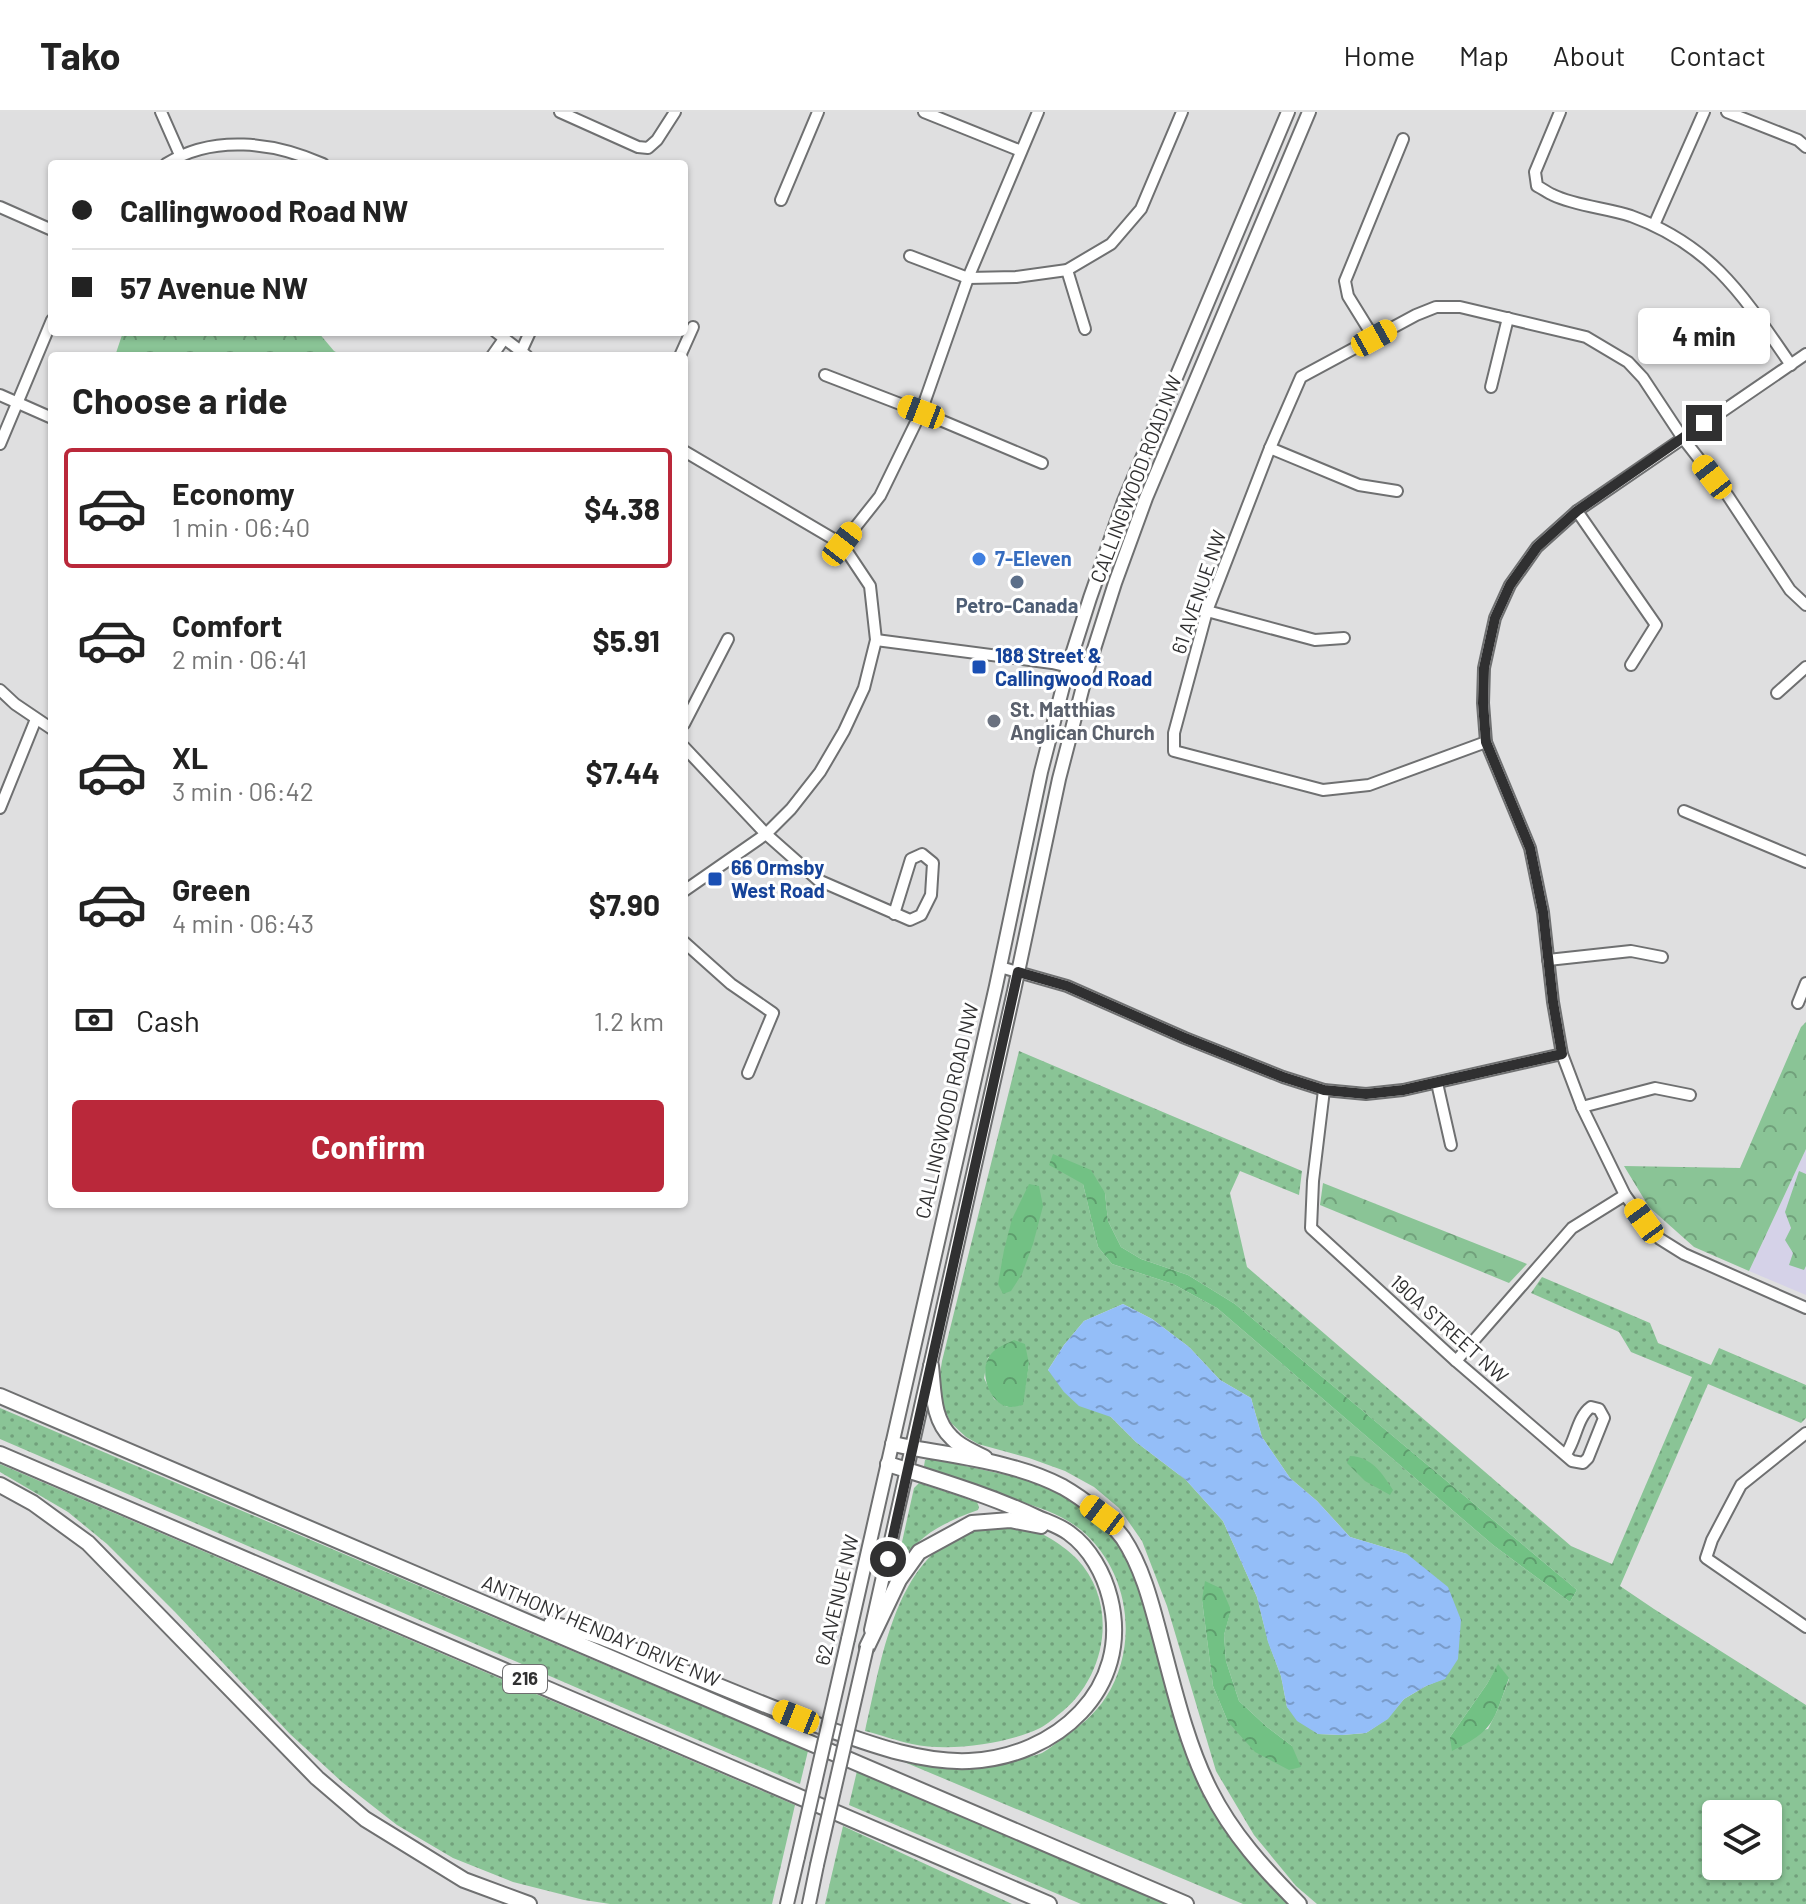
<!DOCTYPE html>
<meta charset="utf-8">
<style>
:root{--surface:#fff;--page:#f6f6f6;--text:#222;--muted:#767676;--line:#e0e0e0;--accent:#ba283a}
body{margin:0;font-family:Barlow,sans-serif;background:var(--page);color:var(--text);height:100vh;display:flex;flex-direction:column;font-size:30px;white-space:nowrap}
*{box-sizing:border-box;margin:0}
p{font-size:26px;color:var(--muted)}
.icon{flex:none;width:44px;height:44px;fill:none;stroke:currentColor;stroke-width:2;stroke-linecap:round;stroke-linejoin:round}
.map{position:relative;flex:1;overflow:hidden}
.panel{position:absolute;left:48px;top:240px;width:640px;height:856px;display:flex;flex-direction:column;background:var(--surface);border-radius:8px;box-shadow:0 2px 6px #0004}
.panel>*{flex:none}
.hud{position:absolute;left:48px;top:48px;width:640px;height:176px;border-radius:8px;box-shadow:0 2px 6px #0004;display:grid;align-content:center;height:176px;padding:0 24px;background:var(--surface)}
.buttons{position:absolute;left:1702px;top:1688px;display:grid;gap:16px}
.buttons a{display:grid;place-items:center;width:80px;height:80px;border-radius:8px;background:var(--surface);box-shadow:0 2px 6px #0004;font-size:40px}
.end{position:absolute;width:36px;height:36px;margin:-18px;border:10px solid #303031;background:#fff;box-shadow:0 0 0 4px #fff}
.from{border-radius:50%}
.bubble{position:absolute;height:56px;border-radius:8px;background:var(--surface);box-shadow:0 2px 6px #0004;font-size:26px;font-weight:700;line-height:56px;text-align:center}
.car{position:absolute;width:24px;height:48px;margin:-24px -12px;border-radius:10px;box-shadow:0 0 6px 2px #0007;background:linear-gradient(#f5c518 24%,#345 0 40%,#f5c518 0 76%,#345 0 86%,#f5c518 0)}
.hud b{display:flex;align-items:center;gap:28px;height:76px;font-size:30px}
.hud b+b{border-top:2px solid var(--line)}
.hud i{width:20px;height:20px;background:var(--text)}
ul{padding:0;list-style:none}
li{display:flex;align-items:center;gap:24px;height:120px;margin:0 16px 12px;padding:0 8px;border:4px solid transparent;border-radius:8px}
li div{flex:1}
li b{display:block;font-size:30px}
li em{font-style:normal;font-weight:700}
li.on{border-color:var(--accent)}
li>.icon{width:72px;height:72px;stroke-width:1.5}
h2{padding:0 24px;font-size:36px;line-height:96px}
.pay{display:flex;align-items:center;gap:20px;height:88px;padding:0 24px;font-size:30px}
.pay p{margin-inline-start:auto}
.primary-button{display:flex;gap:16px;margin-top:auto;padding:16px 24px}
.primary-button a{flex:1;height:92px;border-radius:8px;background:var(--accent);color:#fff;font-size:32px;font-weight:700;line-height:92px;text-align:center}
header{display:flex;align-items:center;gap:48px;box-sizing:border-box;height:112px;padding:0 40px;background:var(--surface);border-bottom:2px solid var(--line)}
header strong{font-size:38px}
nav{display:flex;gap:44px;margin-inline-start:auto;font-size:28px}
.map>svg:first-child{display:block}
</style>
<header>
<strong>Tako</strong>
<nav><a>Home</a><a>Map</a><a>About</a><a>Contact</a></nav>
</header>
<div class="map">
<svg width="1806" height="1792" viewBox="0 0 1806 1792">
<defs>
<pattern id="grass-dots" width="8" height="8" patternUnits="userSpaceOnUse" patternTransform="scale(2)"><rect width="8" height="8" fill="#8ac496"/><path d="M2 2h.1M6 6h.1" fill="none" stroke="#71a07b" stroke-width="1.8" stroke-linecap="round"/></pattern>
<pattern id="forest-crowns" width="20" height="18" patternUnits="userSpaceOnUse" patternTransform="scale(2)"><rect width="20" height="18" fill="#72c184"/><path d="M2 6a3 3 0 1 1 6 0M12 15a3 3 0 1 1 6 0" fill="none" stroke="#5e9d6d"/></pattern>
<pattern id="park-crowns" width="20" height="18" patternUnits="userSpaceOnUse" patternTransform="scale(2)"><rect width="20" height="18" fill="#8ac496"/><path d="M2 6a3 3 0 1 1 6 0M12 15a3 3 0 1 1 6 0" fill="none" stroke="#71a07b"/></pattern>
<pattern id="water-ripples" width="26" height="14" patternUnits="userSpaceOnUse" patternTransform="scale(2)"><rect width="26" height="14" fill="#94bef8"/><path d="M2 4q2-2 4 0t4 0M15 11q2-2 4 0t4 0" fill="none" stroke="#799bc9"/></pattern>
</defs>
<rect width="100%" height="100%" fill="#dfdfe0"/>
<polygon fill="#d5d2e8" points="1806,1037 1806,1183 1749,1159"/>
<g fill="url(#grass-dots)" fill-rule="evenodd">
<path d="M1019,939L1302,1059L1299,1083L1240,1059L1230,1081L1247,1155L1571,1434L1612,1452L1692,1265L1631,1240L1619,1220L1531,1181L1542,1165L1650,1211L1658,1231L1711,1253L1719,1236L1806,1273V1306L1801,1311L1708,1272L1620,1474L1654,1497L1806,1593V1792H1317L1296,1774L1254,1723L1216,1659L1167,1494L1142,1429L1119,1396L1094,1375L1065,1359L1029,1346L978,1332L966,1325L951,1311L941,1290L939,1268L942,1249ZM1083,1072L1105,1081L1108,1109L1121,1135L1141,1147L1188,1163L1235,1192L1577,1478L1570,1490L1493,1433L1217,1196L1173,1172L1112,1152L1098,1135ZM1123,1192L1152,1207L1189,1235L1220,1268L1251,1286L1262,1325L1290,1366L1317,1389L1350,1425L1407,1442L1445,1566L1426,1574L1404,1587L1387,1607L1366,1621L1342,1623L1318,1622L1287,1595L1281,1564L1268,1529L1257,1485L1223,1409L1186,1368L1136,1330L1111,1305L1048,1258L1064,1233L1084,1209ZM988,1245L1029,1252L1022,1293L1007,1295L994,1287L984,1266ZM1202,1488L1231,1497L1224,1523L1226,1549L1239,1589L1267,1615L1292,1634L1228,1610L1213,1574ZM1498,1553L1509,1567L1497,1599L1488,1617L1450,1625L1487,1572ZM1716,1702H1768V1754H1716Z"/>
<polygon points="0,1296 808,1639 800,1672 0,1327"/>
<path d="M929,1346L1025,1367L1060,1382L1093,1402L1119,1431L1137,1470L1166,1570L1193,1649L1292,1792H1243L897,1647L898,1645C942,1655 975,1661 1019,1648C1026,1645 1035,1644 1042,1641C1049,1637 1056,1631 1062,1627C1078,1616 1096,1601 1106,1585C1140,1532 1129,1458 1081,1418C1060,1401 1035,1394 1009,1386C982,1376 955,1367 928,1358L924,1354L925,1348Z"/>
<polygon points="0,1352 795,1693 772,1792 610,1792 584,1788 513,1770 453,1746 397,1713 342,1670 290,1622 175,1500 107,1432 68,1400 0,1360"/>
<path d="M919,1371L977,1390L979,1395L978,1398C945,1410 914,1424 898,1458L896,1457L914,1376Z"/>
<path d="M994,1413C1004,1414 1015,1414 1025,1416C1042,1419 1064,1434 1077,1447C1120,1493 1106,1567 1058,1603C1052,1608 1045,1614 1038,1617C1005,1632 949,1640 912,1632C897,1629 881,1623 865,1619C880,1556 892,1461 953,1427C966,1420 980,1416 994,1413Z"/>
<polygon points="857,1659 1165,1792 1081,1792 849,1693"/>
<polygon points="843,1714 1012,1792 825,1792"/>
</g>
<g fill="url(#forest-crowns)">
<polygon points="1053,1042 1091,1058 1105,1081 1108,1109 1121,1135 1141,1147 1188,1163 1235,1192 1577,1478 1570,1490 1493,1433 1217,1196 1173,1172 1112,1152 1098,1135 1083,1072 1049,1053"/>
<polygon points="1029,1072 1039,1074 1043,1094 1033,1132 1022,1162 1011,1179 1003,1182 998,1172 1004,1138 1012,1107"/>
<path d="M1014,1228L1025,1232L1029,1252L1023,1293C1018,1294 1014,1295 1009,1295C988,1292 978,1257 991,1242C997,1235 1006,1232 1014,1228Z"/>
<path d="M1350,1344C1372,1345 1382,1361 1393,1378L1390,1383L1365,1369L1347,1351Z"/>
<polygon points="1205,1469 1222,1477 1231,1498 1224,1523 1226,1549 1239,1589 1267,1615 1292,1634 1301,1655 1289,1658 1255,1640 1228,1610 1213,1574 1202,1488"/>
<path d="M1498,1552L1509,1566C1493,1610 1495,1618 1452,1639L1450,1625L1487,1572Z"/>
</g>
<g fill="url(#park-crowns)">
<polygon points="123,220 318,220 334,239 344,244 115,244"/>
<polygon points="1806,910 1806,1037 1749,1159 1694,1135 1649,1095 1624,1054 1740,1056 1801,915"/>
<polygon points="1799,1059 1806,1062 1806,1154 1804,1158 1789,1153 1793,1141 1785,1128 1791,1116 1785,1100"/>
<polygon points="1323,1071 1527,1152 1509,1171 1320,1093"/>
</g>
<polygon fill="url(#water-ripples)" points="1123,1192 1152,1207 1189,1235 1220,1268 1251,1286 1262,1325 1290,1366 1317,1389 1350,1425 1407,1442 1448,1475 1461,1508 1458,1547 1445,1567 1426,1574 1404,1587 1388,1607 1366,1621 1342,1623 1318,1622 1297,1609 1287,1595 1281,1564 1268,1530 1257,1485 1223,1409 1186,1368 1136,1330 1111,1305 1079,1294 1064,1280 1048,1258 1064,1233 1084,1209"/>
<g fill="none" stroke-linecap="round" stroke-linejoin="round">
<g stroke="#6f7071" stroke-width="14">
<g id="minor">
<polyline points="161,0 180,43"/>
<polyline points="560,0 638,35 648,36 657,28 675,0"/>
<polyline points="924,0 1021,39"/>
<path d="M1560,0L1535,60L1537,74C1543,77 1548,81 1553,83C1576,94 1607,96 1631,104C1713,134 1744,185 1791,253"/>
<polyline points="1727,0 1798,28 1806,35"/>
<path d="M166,52C213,22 274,30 323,52"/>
<polyline points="781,88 818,0"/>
<polyline points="0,95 52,118"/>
<polyline points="1654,113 1704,0"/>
<polyline points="910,144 968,166 1016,165 1067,158 1111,132 1141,97 1182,0"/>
<polyline points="1067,158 1085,217"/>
<polyline points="496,220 527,244"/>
<polyline points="1374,226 1348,184 1345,169 1403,27"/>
<polyline points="1806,242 1577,399 1537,435 1510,473 1495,506 1484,556 1483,591 1486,630 1530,736 1543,800 1553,890 1562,942 1582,995 1625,1083 1644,1109 1660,1127 1684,1142 1806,1196"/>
<polyline points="492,244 504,227"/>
<polyline points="519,244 530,220"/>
<polyline points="680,244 693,215"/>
<polyline points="825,263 921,300 1042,351"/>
<polyline points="1491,275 1508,206"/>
<polyline points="0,283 52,306"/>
<polyline points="0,332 52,208"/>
<polyline points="1270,336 1359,373 1397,379"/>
<polyline points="684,339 842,432 870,474 876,528 864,576 844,619 820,660 791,697 766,722 684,779"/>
<polyline points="1577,399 1656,513 1631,553"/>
<polyline points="842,432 880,384 921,300 968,166 1038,0"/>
<polyline points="1207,499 1315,528 1344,526"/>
<polyline points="876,528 1052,551 1087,559"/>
<polyline points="0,578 15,592 52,617"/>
<polyline points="1777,581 1806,555"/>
<polyline points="684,612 728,527"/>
<polyline points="1486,630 1369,673 1323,678 1174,639 1174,621 1207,499 1270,336 1301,265 1416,203 1436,195 1460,195 1586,225 1628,250 1643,266 1682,325 1728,384 1790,478 1806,493"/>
<polyline points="684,635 766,722 818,768 910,808 921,803 931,783 933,751 922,742 911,747 894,802"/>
<polyline points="0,696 36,607"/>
<polyline points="1684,699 1806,750"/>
<polyline points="684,830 731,872 773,901 748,961"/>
<polyline points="1548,848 1631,839 1662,845"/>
<polyline points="1000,855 1067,874 1185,926 1283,965 1324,978 1366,982 1403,978 1562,942"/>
<polyline points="1798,891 1806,871"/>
<polyline points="1437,971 1451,1033"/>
<path d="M1324,978L1313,1069L1311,1116L1456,1249L1572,1349L1583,1351L1588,1346L1604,1306L1599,1297L1591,1295C1577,1305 1576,1328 1566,1342"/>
<polyline points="1582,995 1655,976 1690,983"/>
<polyline points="1456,1249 1572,1116 1625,1083"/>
<polyline points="1806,1321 1741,1373 1712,1428 1706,1446 1806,1515"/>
</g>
</g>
<g stroke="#6f7071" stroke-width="16">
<g id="major">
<polyline points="871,1518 1014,879 1059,667 1087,559 1115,471 1146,386 1309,0"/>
<polyline points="848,1527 996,874 1041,660 1068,555 1090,486 1124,389 1288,0"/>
<polyline points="787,1792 798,1745"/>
<polyline points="809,1792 817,1753"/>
</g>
</g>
<g stroke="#6f7071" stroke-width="18">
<g id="highway">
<path d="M931,1254C934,1280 932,1307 952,1326C960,1335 974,1340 985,1346"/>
<polyline points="0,1284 1186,1792"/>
<path d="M893,1332C948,1344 1012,1348 1063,1375C1084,1387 1108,1406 1123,1426C1143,1456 1152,1494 1161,1528C1174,1577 1187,1633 1210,1678C1232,1722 1265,1758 1299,1792"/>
<polyline points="0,1342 1049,1792"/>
<polyline points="0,1373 33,1391 88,1431 317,1666 365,1707 464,1768 529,1792"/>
<path d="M551,1512C567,1516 583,1519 598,1524C621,1532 643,1543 665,1552C719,1574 773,1597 828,1617C873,1633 922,1651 969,1649C1056,1645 1133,1577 1110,1486C1104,1462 1090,1436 1069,1421C1060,1414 1047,1410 1036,1405C989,1383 938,1368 888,1352"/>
<polyline points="867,1535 899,1468 919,1440 972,1411 1010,1408 1041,1414"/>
</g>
</g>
<use href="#minor" stroke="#fff" stroke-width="10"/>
<use href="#major" stroke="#fff" stroke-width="12"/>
<use href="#highway" stroke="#fff" stroke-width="14"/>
<g stroke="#6f7071" stroke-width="16" stroke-linecap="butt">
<g id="major-bridge">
<polyline points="798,1745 848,1527"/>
<polyline points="817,1753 867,1535"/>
</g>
</g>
<use href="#major-bridge" stroke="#fff" stroke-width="12"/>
</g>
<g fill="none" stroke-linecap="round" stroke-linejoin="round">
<polyline stroke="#303031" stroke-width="10" points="888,1447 1018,860 1067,874 1185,926 1283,965 1324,978 1366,982 1403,978 1562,942 1553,890 1543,800 1530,736 1486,630 1483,591 1484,556 1495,506 1510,473 1537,435 1577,399 1704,311"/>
</g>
<circle fill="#3f7fe0" stroke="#fff" stroke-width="3" cx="979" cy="447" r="8"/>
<circle fill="#5c6f8a" stroke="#fff" stroke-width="3" cx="1017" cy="470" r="8"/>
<g fill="#1a4fb4" stroke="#fff" stroke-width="3">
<rect x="971" y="547" width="16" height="16" rx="4"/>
<rect x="707" y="759" width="16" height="16" rx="4"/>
</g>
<circle fill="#6b7280" stroke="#fff" stroke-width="3" cx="994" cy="609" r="8"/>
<g text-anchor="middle" stroke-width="6" stroke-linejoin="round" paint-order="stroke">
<rect fill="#fff" stroke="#6e6e6f" stroke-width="2" x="503" y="1553" width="44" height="28" rx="6"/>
<g font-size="18" font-weight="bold" fill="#303031">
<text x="525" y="1573">216</text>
</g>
<g font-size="20" fill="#303031" stroke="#fff">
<text transform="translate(1136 367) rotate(-69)" y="7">CALLINGWOOD ROAD NW</text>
<text transform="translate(1199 480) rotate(-71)" y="7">61 AVENUE NW</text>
<text transform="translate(947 999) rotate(-77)" y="7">CALLINGWOOD ROAD NW</text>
<text transform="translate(1449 1217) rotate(42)" y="7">190A STREET NW</text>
<text transform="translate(837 1488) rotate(-77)" y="7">62 AVENUE NW</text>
<text transform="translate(601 1519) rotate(23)" y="7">ANTHONY HENDAY DRIVE NW</text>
</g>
<g font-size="20" font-weight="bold" fill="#366cbe" stroke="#fff" text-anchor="start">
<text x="995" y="454">7-Eleven</text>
</g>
<g font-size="20" font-weight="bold" fill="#4e5e75" stroke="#fff">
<text x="1017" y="501">Petro-Canada</text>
</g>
<g font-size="20" font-weight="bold" fill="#164399" stroke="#fff" text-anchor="start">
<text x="995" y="551">188 Street &amp;<tspan x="995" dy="23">Callingwood Road</tspan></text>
<text x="731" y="763">66 Ormsby<tspan x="731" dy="23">West Road</tspan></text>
</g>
<g font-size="20" font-weight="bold" fill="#5b616d" stroke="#fff" text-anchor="start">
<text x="1010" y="605">St. Matthias<tspan x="1010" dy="23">Anglican Church</tspan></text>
</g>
</g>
</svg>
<div class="buttons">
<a><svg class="icon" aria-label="layers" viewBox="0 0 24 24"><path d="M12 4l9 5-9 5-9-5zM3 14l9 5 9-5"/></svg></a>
</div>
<i class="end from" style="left:888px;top:1447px"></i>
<i class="end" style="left:1704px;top:311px"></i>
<div class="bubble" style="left:1638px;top:196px;width:132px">4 min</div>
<i class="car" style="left:1374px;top:226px;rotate:61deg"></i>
<i class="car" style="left:921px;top:300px;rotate:291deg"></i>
<i class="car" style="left:1712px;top:365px;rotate:322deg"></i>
<i class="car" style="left:842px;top:432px;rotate:38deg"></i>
<i class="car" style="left:1644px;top:1109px;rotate:324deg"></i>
<i class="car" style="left:1102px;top:1403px;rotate:307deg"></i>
<i class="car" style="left:796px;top:1605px;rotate:292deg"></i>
<div class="hud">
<b><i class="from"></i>Callingwood Road NW</b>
<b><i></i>57 Avenue NW</b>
</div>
<section class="panel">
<h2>Choose a ride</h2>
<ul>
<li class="on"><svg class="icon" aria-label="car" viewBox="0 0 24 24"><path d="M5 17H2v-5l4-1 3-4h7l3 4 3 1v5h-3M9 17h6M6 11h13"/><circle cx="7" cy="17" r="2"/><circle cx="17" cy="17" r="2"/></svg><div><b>Economy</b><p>1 min · 06:40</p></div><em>$4.38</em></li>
<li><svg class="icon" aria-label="car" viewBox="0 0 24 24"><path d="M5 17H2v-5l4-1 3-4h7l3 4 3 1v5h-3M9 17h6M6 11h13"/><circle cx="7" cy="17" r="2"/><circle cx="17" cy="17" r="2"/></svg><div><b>Comfort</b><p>2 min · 06:41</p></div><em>$5.91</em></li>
<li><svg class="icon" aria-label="car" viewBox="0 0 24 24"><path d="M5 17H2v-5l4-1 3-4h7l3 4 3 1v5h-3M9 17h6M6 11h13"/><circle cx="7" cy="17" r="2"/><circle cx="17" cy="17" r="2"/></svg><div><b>XL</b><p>3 min · 06:42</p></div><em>$7.44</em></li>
<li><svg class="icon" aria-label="car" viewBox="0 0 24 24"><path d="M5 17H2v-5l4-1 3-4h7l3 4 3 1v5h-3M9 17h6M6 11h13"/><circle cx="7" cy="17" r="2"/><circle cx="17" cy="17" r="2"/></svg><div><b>Green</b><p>4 min · 06:43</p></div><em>$7.90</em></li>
</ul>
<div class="pay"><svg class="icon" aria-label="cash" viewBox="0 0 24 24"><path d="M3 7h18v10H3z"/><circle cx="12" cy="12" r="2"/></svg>Cash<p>1.2 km</p></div>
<div class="primary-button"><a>Confirm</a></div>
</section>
</div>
